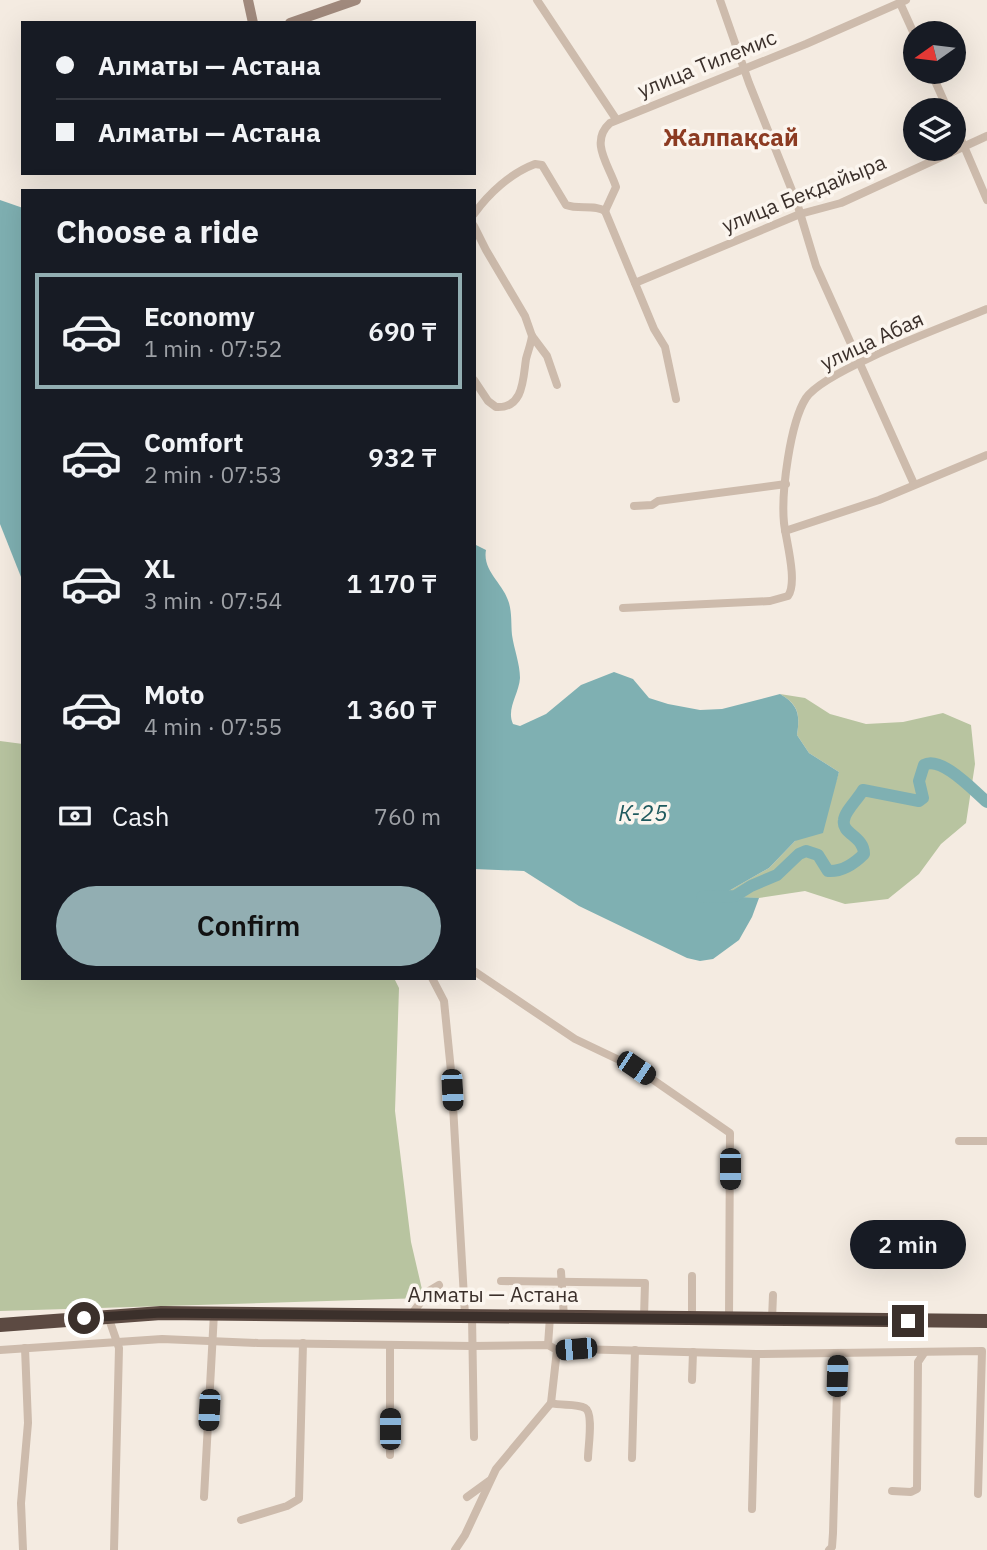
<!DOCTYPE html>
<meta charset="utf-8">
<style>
:root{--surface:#171b24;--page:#20242c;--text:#f1f3f6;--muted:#9ea1a6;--line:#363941;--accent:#92aeb2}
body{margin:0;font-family:"IBM Plex Sans",sans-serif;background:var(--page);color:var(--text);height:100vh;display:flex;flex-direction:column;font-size:26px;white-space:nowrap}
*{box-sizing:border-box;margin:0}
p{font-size:23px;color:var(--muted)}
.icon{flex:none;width:38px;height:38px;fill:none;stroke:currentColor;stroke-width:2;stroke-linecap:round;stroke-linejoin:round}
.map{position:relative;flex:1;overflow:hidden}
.drawer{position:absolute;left:21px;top:189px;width:455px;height:791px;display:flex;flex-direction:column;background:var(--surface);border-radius:0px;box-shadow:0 7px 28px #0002}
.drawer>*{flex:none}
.banner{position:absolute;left:21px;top:21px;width:455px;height:154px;border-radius:0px;box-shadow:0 7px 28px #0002;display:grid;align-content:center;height:154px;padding:0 35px;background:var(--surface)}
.needle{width:46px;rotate:256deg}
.fabs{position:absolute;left:903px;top:21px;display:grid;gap:14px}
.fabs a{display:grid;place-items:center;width:63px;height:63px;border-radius:50%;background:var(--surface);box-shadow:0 7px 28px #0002;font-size:35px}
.end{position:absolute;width:32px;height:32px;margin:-16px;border:9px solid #3b302b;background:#fff;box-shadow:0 0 0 4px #fff}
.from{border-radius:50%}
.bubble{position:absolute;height:49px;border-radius:24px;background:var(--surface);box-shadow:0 7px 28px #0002;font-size:23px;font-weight:600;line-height:49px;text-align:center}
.car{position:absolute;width:21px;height:42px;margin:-21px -10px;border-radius:9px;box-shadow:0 0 5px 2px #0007;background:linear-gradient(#222 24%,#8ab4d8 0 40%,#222 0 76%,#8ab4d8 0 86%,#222 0)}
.banner b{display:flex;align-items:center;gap:24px;height:66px;font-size:26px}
.banner b+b{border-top:2px solid var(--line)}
.banner i{width:18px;height:18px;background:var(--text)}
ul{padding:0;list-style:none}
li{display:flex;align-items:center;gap:21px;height:116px;margin:0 14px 10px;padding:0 21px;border:4px solid transparent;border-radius:0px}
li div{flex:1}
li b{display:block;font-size:26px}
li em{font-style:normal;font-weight:600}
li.selected{border-color:var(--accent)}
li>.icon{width:63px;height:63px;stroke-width:1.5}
h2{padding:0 35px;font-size:32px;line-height:84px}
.pay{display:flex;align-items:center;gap:18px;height:77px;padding:0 35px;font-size:26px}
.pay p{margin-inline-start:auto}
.action{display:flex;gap:14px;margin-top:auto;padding:14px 35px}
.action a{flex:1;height:80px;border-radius:42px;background:var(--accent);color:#111;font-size:28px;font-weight:600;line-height:80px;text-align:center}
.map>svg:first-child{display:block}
</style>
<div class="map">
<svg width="987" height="1550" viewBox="0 0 987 1550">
<rect width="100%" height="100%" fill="#f4ebe1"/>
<g fill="#b8c4a0">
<path d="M780,694L805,698L830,714L866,724L903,722L943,713L971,725L975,764L966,823L941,844L919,874L888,899L845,904L805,891L759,898L718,897L769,868L795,841L829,803L839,772L809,753L797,735C800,714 799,705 780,694Z"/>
<polygon points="0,741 23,744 23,978 394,978 399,988 395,1111 411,1242 424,1298 0,1311"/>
</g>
<g fill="#7fb0b2">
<polygon points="0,200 23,208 23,582 0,524"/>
<path d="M474,544L486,550C482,571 504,584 509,603C512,614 511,624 512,635C514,649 520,664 520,678C519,694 506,709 513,724L520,726L546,714L581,685L614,672L633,679L649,698L668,704L700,710L722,709L780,694C799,705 800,715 797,735L809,753L839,772L823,833L795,841L769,868L720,896L759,898L752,917L739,940L713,959L700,961L687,958L579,906L524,871L474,869Z"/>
</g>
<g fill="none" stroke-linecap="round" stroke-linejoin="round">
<path stroke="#7fb0b2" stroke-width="12" d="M702,897L735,896L751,886L777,875L799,854L806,851L818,855L828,871C842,872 854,864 864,854C864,836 841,834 844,820C845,811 858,799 863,790L919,801L923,798L919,781L924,765C941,755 974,791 987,802"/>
<g stroke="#cdbbac" stroke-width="8">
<polyline points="537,0 616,119"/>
<polyline points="720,0 749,83 797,203 816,266 914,484"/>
<polyline points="900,3 915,36"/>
<polyline points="931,72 948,110"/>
<polyline points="954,123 987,200"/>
<path d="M605,211L616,187C609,165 589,142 610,123L806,44L906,0"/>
<polyline points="605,211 654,329 665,347 676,399"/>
<path d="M474,214C489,193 511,173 535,164L542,165L566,205C579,210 594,204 605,211"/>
<polyline points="474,226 486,250 525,316 532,336 547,356 557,385"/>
<polyline points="635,283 800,214 841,203 987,136"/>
<path d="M474,380L488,401L496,407C524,409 523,378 526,359C528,351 531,344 532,336"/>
<polyline points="634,506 652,505 658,501 786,484"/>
<polyline points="785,531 879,500 987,455"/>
<path d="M623,608L770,601L788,596C798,582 786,541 784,523C781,493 790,423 806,398C824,370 951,324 987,309"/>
<polyline points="474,971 575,1039 636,1068 730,1133 729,1319"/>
<polyline points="432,978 444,1001 451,1071 465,1315"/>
<polyline points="959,1141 987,1141"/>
<polyline points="561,1272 564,1317"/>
<polyline points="692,1276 692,1318"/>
<polyline points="501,1281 645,1283 644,1317"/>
<polyline points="411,1315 429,1291 439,1285"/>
<polyline points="108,1316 119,1348 114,1550"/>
<polyline points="472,1316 474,1437"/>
<polyline points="772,1319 773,1295"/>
<polyline points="548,1345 550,1317"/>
<polyline points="0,1350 162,1339 258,1343 472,1346 548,1345 557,1350 576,1349 756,1354 982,1351 978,1494"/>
<polyline points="692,1380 693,1352"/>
<path d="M551,1403C561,1406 576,1403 585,1408C594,1413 588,1447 588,1458"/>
<polyline points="390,1455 390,1345"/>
<polyline points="632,1458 635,1350"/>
<polyline points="892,1491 911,1492 917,1489 918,1362 924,1353"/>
<polyline points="204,1497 214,1313"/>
<polyline points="467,1497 489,1481"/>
<polyline points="752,1509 756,1354"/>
<polyline points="241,1520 287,1506 299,1499 303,1343"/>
<polyline points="23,1550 21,1503 28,1423 25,1348"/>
<polyline points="455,1550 465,1535 496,1469 551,1403 557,1350"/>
<polyline points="829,1550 832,1547 833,1533 838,1354"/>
</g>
<g stroke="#a18a7d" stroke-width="10">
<polyline points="248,0 253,23"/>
<polyline points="290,23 356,0"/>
</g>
<polyline stroke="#5c4a42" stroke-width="14" points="0,1325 161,1313 987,1321"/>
</g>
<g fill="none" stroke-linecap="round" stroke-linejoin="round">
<polyline stroke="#3b302b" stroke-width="9" points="84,1318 161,1313 908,1321"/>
</g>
<g text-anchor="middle" stroke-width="7" stroke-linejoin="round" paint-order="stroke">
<g font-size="21" fill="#3b302b" stroke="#fbf5ee">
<text transform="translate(707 64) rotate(-22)" y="7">улица Тилемис</text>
<text transform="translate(804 194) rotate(-22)" y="7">улица Бекдайыра</text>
<text transform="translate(872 341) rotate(-25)" y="7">улица Абая</text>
<text x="493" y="1302">Алматы — Астана</text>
</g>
<g font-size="23" font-style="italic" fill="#1f5a5e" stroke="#fbf5ee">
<text x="643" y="821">К-25</text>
</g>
<g font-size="24" font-weight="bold" fill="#8c3b22" stroke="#fbf5ee">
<text x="731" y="146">Жалпақсай</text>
</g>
</g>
</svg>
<div class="fabs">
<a><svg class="needle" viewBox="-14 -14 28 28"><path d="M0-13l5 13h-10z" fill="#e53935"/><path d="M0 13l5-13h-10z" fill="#9ea1a6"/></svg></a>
<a><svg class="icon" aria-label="layers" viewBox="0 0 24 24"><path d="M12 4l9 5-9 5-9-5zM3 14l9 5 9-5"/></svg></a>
</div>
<i class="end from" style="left:84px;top:1318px"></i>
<i class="end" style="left:908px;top:1321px"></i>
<div class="bubble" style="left:850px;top:1220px;width:116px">2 min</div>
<i class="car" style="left:636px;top:1068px;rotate:124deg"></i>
<i class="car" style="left:452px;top:1090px;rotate:177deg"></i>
<i class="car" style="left:730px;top:1169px;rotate:180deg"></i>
<i class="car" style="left:576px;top:1349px;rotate:265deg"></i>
<i class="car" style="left:837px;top:1376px;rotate:2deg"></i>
<i class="car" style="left:209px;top:1410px;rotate:183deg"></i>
<i class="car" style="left:390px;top:1429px;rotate:0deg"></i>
<div class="banner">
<b><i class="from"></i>Алматы — Астана</b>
<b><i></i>Алматы — Астана</b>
</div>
<section class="drawer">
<h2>Choose a ride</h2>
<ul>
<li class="selected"><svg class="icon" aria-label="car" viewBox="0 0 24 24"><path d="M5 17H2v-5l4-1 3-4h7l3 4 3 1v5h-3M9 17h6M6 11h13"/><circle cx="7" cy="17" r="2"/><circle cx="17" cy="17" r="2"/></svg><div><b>Economy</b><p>1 min · 07:52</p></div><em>690 ₸</em></li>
<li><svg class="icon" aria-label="car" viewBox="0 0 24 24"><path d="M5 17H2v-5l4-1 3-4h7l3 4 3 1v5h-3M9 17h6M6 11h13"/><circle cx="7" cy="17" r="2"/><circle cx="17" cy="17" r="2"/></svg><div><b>Comfort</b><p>2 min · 07:53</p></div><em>932 ₸</em></li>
<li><svg class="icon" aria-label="car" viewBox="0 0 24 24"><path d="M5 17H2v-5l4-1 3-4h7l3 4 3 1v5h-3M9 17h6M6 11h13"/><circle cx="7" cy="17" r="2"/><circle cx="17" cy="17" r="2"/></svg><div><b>XL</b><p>3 min · 07:54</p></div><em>1 170 ₸</em></li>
<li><svg class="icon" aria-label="car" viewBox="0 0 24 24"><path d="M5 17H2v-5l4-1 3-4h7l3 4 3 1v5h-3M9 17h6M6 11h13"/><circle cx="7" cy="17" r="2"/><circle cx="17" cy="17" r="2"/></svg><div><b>Moto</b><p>4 min · 07:55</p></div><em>1 360 ₸</em></li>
</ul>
<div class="pay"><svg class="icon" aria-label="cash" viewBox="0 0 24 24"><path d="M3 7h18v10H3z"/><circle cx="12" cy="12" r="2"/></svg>Cash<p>760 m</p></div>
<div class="action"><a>Confirm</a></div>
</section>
</div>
